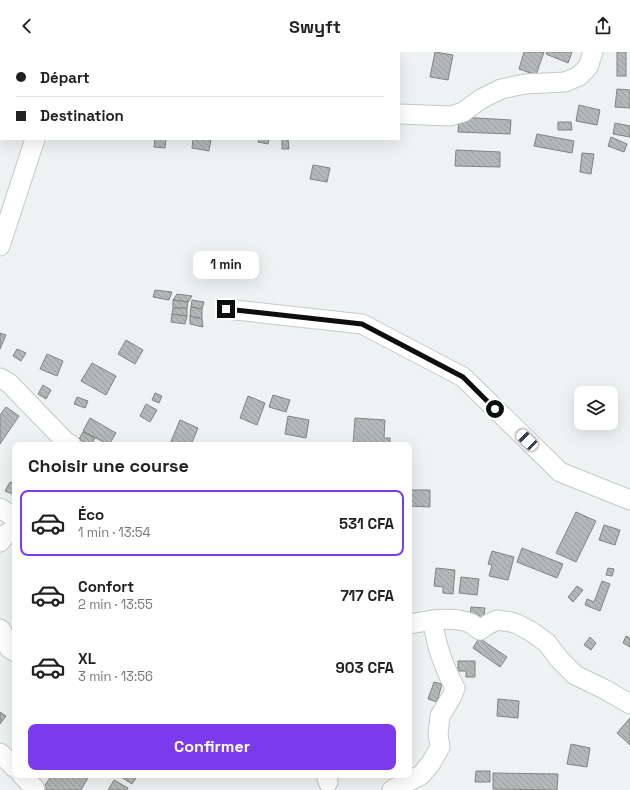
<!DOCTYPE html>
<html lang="fr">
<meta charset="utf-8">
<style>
:root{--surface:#fff;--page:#f6f6f6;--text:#222;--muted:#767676;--line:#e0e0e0;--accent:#7c3aed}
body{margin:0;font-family:"Space Grotesk",sans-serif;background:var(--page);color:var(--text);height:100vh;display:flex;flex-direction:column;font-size:15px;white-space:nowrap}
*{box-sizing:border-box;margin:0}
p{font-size:13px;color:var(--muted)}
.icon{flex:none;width:22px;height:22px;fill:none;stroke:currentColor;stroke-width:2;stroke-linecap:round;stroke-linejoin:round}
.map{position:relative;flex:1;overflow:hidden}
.details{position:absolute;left:12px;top:390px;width:400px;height:336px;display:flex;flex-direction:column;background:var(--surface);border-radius:8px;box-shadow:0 4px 16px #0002}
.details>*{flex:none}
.banner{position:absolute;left:0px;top:0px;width:400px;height:88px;box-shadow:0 4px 16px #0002;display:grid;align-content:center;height:88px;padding:0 16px;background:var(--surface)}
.controls{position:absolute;left:574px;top:334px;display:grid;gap:8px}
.controls a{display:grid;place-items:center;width:44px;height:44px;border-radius:8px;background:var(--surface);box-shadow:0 4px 16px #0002;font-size:20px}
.end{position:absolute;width:18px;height:18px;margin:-9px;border:5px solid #0d0f0f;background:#fff;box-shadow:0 0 0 2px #fff}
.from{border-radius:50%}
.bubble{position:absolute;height:28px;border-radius:8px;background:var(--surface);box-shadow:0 4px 16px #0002;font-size:13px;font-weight:700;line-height:28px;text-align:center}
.car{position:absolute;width:12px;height:24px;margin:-12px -6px;border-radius:5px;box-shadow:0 0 3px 1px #0007;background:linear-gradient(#fff 24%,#345 0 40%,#fff 0 76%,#345 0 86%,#fff 0)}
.banner b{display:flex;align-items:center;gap:14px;height:38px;font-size:15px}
.banner b+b{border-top:1px solid var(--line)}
.banner i{width:10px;height:10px;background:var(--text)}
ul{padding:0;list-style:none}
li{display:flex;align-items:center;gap:12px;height:66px;margin:0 8px 6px;padding:0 8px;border:2px solid transparent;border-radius:8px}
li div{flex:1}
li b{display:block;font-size:15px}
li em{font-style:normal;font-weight:700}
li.current{border-color:var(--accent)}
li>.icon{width:36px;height:36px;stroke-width:1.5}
h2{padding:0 16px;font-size:18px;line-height:48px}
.cta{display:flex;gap:8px;margin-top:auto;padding:8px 16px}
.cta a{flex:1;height:46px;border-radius:8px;background:var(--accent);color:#fff;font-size:16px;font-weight:700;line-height:46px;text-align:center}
header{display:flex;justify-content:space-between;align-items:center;height:52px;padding:0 16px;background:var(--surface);font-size:18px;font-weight:700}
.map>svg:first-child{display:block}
</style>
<header><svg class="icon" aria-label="back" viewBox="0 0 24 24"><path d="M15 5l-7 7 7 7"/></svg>Swyft<svg class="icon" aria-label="share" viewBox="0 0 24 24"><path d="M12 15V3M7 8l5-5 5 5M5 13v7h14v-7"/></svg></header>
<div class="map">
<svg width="630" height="738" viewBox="0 0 630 738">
<defs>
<pattern id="building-back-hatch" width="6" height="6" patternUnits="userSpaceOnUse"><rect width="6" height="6" fill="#b4b8b8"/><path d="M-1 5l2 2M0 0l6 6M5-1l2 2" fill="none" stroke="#9a9d9d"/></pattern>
</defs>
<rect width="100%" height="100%" fill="#eff2f3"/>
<g fill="url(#building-back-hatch)" stroke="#808483">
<rect x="164" y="0" width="44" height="1"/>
<polygon points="435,0 453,3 448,28 430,25"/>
<polygon points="524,0 544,0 536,23 519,17"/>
<polygon points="547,0 572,0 568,11 546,2"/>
<rect x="617" y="0" width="9" height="24"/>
<polygon points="617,37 630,38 630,56 615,55"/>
<polygon points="579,53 600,58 597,73 576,69"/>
<polygon points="459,65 511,68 510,82 458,80"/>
<polygon points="558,70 571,70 572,78 558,78"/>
<polygon points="615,71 630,74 630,85 613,82"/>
<polygon points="537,82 574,89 572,101 534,94"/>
<polygon points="611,85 627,92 624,100 608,94"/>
<polygon points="155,87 166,87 165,96 154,95"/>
<polygon points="193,87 211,87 209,99 192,96"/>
<polygon points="259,87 269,87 268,92 258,90"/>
<polygon points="282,87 288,87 289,97 282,97"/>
<polygon points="456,98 500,100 500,115 455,114"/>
<polygon points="582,101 594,102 591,122 580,120"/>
<polygon points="313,113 330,116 327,130 310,127"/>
<polygon points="155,238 172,240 169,248 153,245"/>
<polygon points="177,242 192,244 188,250 173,248"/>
<polygon points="173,248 188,250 187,256 173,256"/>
<polygon points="192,248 204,250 202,257 191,255"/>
<polygon points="191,255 202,257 202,267 190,264"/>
<polygon points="173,256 187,256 187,264 172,262"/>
<polygon points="172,262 187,264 185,272 171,270"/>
<polygon points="190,264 202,267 203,275 190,272"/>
<polygon points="0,281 6,283 0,297"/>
<polygon points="126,288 143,298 135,312 118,302"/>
<polygon points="17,297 26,301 21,309 13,304"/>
<polygon points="47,302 63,309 57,324 40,317"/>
<polygon points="92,311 116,324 106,343 81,329"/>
<polygon points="43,333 51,338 46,347 38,342"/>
<polygon points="155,341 162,344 159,351 152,348"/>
<polygon points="273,343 290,348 286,360 269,355"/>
<polygon points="248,344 265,351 257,373 240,366"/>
<polygon points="77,345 88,349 85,356 74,352"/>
<polygon points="146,352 157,358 150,370 140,364"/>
<polygon points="6,355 19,364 0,392 0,363"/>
<polygon points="288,364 309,368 306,386 285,382"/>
<polygon points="90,366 116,381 109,393 83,379"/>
<polygon points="355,366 385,368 384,386 390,386 390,393 353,393"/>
<polygon points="180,368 198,376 191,393 170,392"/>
<polygon points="83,380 95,386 91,393 89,393 79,387"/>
<polygon points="10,430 15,432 15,443 5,439"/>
<polygon points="409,438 430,438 430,455 409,454"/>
<polygon points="576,460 596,469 576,510 556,501"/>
<polygon points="604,473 620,478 615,493 599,488"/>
<polygon points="522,496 563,512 557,526 517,510"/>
<polygon points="492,499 514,505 508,528 489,524 492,513 488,512"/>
<polygon points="436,516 455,518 453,542 443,541 443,535 434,534"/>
<polygon points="608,516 614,517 612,524 606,523"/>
<polygon points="461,525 479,527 477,543 459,541"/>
<polygon points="602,529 610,532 600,559 585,553 587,547 594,550"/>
<polygon points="577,534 583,538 573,550 568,545"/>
<polygon points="471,555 485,556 483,569 469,567"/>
<polygon points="626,584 630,586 630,595 623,591"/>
<polygon points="590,585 596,591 591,598 584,593"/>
<polygon points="479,586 507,605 500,615 473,596"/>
<polygon points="458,609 475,609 475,625 466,625 466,619 458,619"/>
<polygon points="434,630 442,632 437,650 428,647"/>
<polygon points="498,647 519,649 518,666 497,664"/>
<polygon points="0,660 6,664 0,672"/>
<polygon points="630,666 630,693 617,681"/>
<polygon points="571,692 590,696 587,715 567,712"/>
<polygon points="476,719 490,719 490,730 475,730"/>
<polygon points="493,721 558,722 557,738 493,737"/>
<polygon points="52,723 87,723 89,724 81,738 46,738 43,736"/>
<polygon points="118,723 138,723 132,732"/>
<polygon points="114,728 128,736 127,738 108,738"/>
</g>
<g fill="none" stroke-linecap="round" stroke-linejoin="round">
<g stroke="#c4c8c8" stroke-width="21">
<g id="minor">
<polyline points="128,1 129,0"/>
<polyline points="399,62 450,64 463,60 481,47 501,37 525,32 565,30 579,24 588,15 593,0"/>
<polyline points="0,194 35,87"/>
<polyline points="226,257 362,272 463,325 560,420 630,448"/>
<polyline points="0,326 9,331 65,389 71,393"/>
<polyline points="0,456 15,466"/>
<polyline points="0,490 6,482 15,477"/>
<path d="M409,572C428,569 454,563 472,572C475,574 477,576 480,578L487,573L497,568L511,570L517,572L532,580L547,591L559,607L575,623L604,637L630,652"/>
<path d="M0,577C6,583 4,590 9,596C9,596 14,599 15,600"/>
<polyline points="0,701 15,716"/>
<polyline points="22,723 35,737 35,738"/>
<polyline points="326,723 328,730"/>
<path d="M392,738L421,723L431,711L440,695L438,682L440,664L452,644L455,636C444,615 435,592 433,568"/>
</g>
</g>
<use href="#minor" stroke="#fff" stroke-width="19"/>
</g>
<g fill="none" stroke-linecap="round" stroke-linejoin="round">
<polyline stroke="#0d0f0f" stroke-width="5" points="226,257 362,272 463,325 495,357"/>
</g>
</svg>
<div class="controls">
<a><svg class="icon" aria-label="layers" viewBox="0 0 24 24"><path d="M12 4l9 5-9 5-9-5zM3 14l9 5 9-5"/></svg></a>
</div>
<i class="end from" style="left:495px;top:357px"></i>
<i class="end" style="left:226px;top:257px"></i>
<div class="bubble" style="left:193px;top:199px;width:66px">1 min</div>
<i class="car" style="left:527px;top:388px;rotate:314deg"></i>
<div class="banner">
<b><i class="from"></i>Départ</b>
<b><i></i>Destination</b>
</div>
<section class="details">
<h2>Choisir une course</h2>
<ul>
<li class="current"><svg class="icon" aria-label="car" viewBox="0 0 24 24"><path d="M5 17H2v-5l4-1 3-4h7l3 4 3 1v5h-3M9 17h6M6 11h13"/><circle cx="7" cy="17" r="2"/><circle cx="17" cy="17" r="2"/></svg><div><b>Éco</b><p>1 min · 13:54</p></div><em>531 CFA</em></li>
<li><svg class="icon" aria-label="car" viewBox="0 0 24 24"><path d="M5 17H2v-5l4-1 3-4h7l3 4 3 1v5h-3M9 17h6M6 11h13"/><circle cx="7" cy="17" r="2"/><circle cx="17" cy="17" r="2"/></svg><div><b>Confort</b><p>2 min · 13:55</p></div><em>717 CFA</em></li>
<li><svg class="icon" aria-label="car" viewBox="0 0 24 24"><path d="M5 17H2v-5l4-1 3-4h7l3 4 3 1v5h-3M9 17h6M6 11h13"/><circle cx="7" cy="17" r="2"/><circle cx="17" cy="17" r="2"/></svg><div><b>XL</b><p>3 min · 13:56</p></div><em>903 CFA</em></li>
</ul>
<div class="cta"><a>Confirmer</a></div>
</section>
</div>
